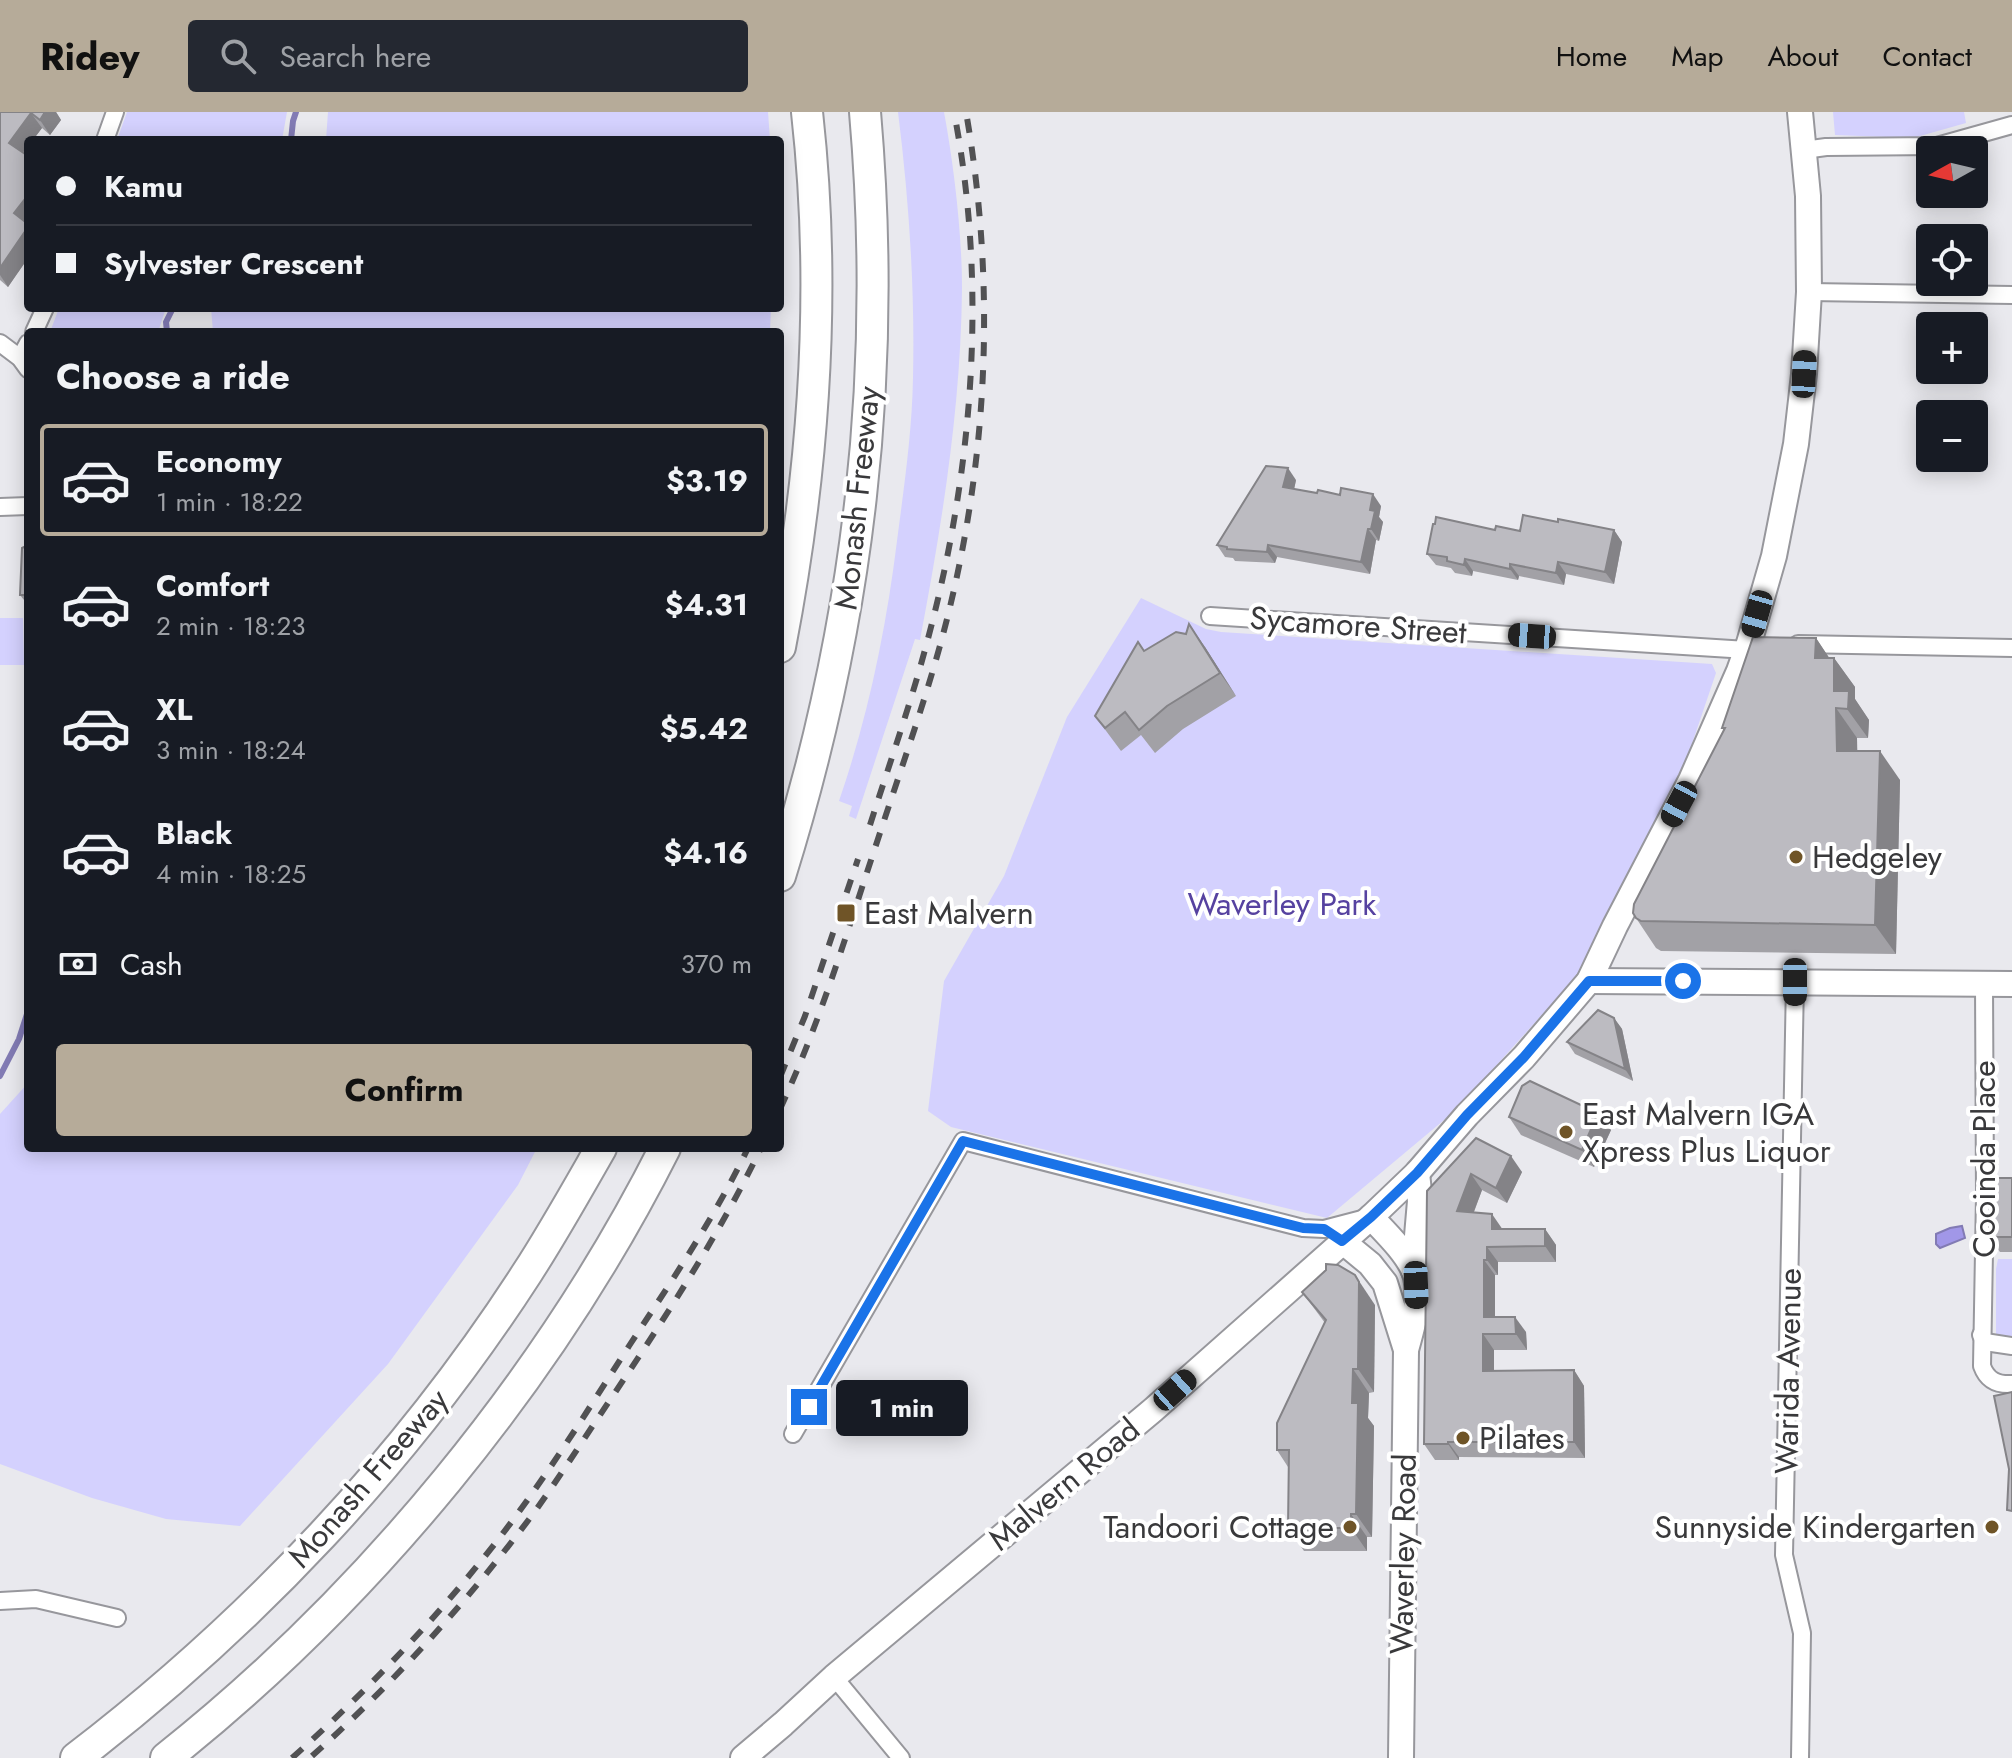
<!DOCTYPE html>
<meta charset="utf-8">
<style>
:root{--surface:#171b24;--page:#242831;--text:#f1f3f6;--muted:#9ea1a6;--line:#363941;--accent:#b6ab99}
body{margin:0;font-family:Jost,sans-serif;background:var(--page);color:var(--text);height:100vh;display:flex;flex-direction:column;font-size:30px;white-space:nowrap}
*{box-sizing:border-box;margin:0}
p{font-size:26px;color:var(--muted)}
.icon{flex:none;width:44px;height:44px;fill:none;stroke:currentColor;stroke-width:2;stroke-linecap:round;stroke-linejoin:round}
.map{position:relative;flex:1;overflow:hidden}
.sheet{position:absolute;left:24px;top:216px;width:760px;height:824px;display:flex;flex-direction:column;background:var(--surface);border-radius:8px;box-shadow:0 4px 20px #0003}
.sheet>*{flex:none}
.guide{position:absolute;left:24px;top:24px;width:760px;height:176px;border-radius:8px;box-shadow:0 4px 20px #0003;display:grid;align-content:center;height:176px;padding:0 32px;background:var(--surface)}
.needle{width:52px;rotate:262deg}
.fabs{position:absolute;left:1916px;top:24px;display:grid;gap:16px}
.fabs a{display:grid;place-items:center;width:72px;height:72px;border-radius:8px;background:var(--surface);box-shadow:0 4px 20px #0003;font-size:40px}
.end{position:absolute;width:36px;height:36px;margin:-18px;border:10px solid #1a73e8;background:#fff;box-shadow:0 0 0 4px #fff}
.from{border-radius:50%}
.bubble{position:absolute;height:56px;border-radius:8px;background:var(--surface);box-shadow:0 4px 20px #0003;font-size:26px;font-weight:700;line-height:56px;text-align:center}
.car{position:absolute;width:24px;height:48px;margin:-24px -12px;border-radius:10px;box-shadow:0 0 6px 2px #0007;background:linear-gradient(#222 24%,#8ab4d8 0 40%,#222 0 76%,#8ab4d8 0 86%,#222 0)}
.guide b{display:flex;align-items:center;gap:28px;height:76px;font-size:30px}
.guide b+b{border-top:2px solid var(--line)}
.guide i{width:20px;height:20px;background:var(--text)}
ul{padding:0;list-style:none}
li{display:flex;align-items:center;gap:24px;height:112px;margin:0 16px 12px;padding:0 16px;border:4px solid transparent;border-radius:8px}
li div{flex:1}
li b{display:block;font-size:30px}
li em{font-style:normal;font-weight:700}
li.active{border-color:var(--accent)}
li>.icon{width:72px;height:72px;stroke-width:1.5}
h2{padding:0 32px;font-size:36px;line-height:96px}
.pay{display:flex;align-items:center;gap:20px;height:88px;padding:0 32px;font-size:30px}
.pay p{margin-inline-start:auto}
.primary-button{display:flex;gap:16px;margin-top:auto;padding:16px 32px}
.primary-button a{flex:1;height:92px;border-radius:8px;background:var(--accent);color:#111;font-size:32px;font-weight:700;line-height:92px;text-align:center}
header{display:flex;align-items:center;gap:48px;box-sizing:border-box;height:112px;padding:0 40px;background:var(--accent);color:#111}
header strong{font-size:38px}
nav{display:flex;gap:44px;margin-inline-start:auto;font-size:28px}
.search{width:560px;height:72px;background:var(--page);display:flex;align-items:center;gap:20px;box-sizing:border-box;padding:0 28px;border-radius:8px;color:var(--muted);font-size:30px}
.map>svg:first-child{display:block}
</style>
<header>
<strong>Ridey</strong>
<div class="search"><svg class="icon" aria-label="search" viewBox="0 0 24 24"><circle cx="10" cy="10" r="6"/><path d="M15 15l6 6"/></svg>Search here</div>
<nav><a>Home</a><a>Map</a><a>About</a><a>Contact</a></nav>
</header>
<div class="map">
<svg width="2012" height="1646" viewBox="0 0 2012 1646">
<rect width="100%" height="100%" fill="#e9e9ee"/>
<g fill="#d4d1fe">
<polygon points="127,0 287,0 282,28 117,28"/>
<polygon points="328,0 768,0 770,28 326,28"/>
<path d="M898,0H944C954,54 962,122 962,176C961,295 942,412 920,528L915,527L856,707L849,704L852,694L839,689C868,605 886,518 897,429C904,375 912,321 913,266C915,177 909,88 898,0Z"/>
<polygon points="1833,0 1964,0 1966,11 1913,26 1835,23"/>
<polygon points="59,196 166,196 158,220 50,220"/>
<polygon points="211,196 771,196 770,220 213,220"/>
<polygon points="1141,486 1206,517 1221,520 1712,552 1716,561 1681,664 1602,811 1577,864 1456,998 1327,1106 951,1015 928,999 944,869 1004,764 1067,605"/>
<polygon points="0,506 23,506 24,553 0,553"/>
<polygon points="28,971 28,1036 537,1036 518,1073 388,1252 240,1414 166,1407 92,1386 0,1352 0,1002"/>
<polygon points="1998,1147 2012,1147 2012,1226 1996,1225 1996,1157"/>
</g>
<polygon fill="#a197e8" stroke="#827bb4" stroke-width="2" points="1962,1114 1965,1126 1940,1136 1936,1132 1936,1122 1950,1116"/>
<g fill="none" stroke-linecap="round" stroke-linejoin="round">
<g stroke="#827bb4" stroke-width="6">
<polyline points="291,28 293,9 296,0"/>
<polyline points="167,220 166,210 173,196"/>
<polyline points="0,964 19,927 28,899"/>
</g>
<g stroke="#97979c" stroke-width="20">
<g id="minor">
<polyline points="105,28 115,0"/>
<polyline points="1804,38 1826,35 1937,34 2012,13"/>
<polyline points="1809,180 2012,183"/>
<polyline points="34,220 45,196"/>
<polyline points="0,231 20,246 28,257"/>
<polyline points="20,246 28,231"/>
<polyline points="0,395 28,394"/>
<polyline points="1210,504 1747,538"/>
<polyline points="1798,532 2012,536"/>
<polyline points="1795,870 1784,1443 1802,1521 1800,1646"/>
<path d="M1984,872L1985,1083L1982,1254C1987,1268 1997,1273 2012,1272"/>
<polyline points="1981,1223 1985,1230 2012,1234"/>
<polyline points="793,1322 963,1029 1303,1116 1324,1117 1366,1106"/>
<polyline points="0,1489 36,1487 117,1506"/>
<polyline points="834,1565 901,1646"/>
</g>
</g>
<g stroke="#97979c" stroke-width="28">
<g id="secondary">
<polyline points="1589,869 2012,872"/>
<path d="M1371,1105C1385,1120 1406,1140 1414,1159C1423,1181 1412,1216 1406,1238L1401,1646"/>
<polyline points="1342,1129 1370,1152 1385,1171 1406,1238"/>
<polyline points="1414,1159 1420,1089 1417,1061"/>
<polyline points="743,1646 783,1612 834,1565 1153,1298 1371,1105 1417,1061 1467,1003 1524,945 1589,869 1615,814 1691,668 1739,559 1749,531 1774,444 1796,332 1804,262 1809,180 1808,84 1800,0"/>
</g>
</g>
<g stroke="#97979c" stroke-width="34">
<g id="motorway">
<path d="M780,535C814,359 827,179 807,0"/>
<path d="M780,764C859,511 888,264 865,0"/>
<path d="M76,1646C252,1511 407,1347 527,1161C553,1121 577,1078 601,1036"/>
<path d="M166,1646C368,1486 549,1266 665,1036"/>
</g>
</g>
<use href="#minor" stroke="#fff" stroke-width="16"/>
<use href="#secondary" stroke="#fff" stroke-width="24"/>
<use href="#motorway" stroke="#fff" stroke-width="30"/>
<g stroke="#515153" stroke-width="6" stroke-dasharray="14 14" stroke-linecap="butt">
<path d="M870,713C889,653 910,594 926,534C973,362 988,175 954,0"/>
<polyline points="780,965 805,904 858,747"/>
<path d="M780,997C820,911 847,820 877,730C902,653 930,577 949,499C989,335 995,166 966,0"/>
<path d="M312,1644C394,1571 467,1490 533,1402C559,1366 583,1328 608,1291C663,1209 718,1125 761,1036"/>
<path d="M292,1646C360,1585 424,1520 481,1449C536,1382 582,1307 629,1234C671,1170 715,1105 748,1036"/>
</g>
</g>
<g fill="#a2a1a6">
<polygon points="0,0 56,0 61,8 50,23 42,16 23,40 28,44 28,146 8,175 0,168"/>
<polygon points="1296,368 1294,377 1381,394 1379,405 1383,410 1379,429 1376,428 1370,462 1277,445 1275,451 1235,449 1233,446 1225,445 1217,433"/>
<polygon points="1558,410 1614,418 1622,430 1614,472 1566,462 1564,473 1519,464 1518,468 1473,459 1472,464 1455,461 1451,456 1436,453 1427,442 1495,418 1520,419"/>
<polygon points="28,433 28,493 20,483"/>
<polygon points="1816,526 1829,546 1834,546 1855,575 1855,587 1869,608 1868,626 1857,626 1857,639 1900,668 1896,842 1661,839 1656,836 1636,806 1724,619 1722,616"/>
<polygon points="1138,530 1144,539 1205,535 1236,584 1183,617 1155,641 1141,623 1121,639 1095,604"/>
<polygon points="1614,906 1622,917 1633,969 1575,942 1567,930"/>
<polygon points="1509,1005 1611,1018 1594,1055 1521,1023"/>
<polygon points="1476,1026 1522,1060 1507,1091 1482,1078 1474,1100 1502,1117 1545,1117 1556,1133 1556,1150 1498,1150 1498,1163 1495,1163 1495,1205 1526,1220 1527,1238 1494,1238 1494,1259 1574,1258 1584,1274 1585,1346 1459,1345 1459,1348 1435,1348 1424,1332"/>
<polygon points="2012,1066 2012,1140 2000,1140 1989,1125"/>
<polygon points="1302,1180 1375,1193 1374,1280 1369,1281 1368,1306 1374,1314 1372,1425 1367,1425 1367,1439 1304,1439 1288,1416 1288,1355 1277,1338 1325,1211"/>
</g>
<g fill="#848387">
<polygon points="45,0 56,0 61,8 50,23 40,8"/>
<polygon points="31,1 42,16 33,28 28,28 28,34 19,46 9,31"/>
<polygon points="28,83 28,111 24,116 14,101"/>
<polygon points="28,115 28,146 8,175 0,163 0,156"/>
<polygon points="1288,356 1296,368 1292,387 1283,375"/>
<polygon points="1373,382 1381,394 1379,405 1383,410 1379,429 1371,417 1370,398"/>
<polygon points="1368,417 1376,428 1370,462 1361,450"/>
<polygon points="1614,418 1622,430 1614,472 1605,460"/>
<polygon points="1268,433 1277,445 1275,451 1267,440"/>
<polygon points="1465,447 1473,459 1472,464 1464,453"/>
<polygon points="1558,450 1566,462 1564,473 1556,461"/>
<polygon points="1510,452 1519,464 1518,468 1510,457"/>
<polygon points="1189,512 1205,535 1236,584 1220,561"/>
<polygon points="1816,526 1834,553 1834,546 1855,575 1855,587 1869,608 1868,626 1834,579 1815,546"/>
<polygon points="1836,596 1857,626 1858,668 1837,639"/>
<polygon points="1880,639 1900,668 1896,842 1875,813"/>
<polygon points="1614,906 1622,917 1633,969 1625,957"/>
<polygon points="1598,1001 1611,1018 1594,1055 1582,1038"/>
<polygon points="1511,1044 1522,1060 1507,1091 1496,1076"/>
<polygon points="1471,1062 1482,1078 1468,1115 1457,1099"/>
<polygon points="1492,1102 1503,1118 1492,1117"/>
<polygon points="1545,1117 1556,1133 1556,1150 1545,1134"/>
<polygon points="1487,1135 1498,1150 1498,1163 1487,1148"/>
<polygon points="1484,1148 1495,1163 1495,1220 1484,1205"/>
<polygon points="1355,1163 1375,1193 1374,1280 1358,1257"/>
<polygon points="1515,1205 1526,1220 1527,1238 1516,1222"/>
<polygon points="1483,1222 1494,1238 1494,1275 1483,1259"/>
<polygon points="1353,1257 1369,1281 1368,1306 1374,1314 1372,1425 1356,1402 1352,1291"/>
<polygon points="1574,1258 1584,1274 1585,1346 1574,1330"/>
<polygon points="1448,1330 1459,1345 1459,1348 1448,1332"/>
<polygon points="1351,1402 1367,1425 1367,1439 1351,1416"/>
</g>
<g fill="#bcbbc1" stroke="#848387" stroke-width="2">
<polygon points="0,0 45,0 40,8 31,1 9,31 28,44 28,83 14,101 28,112 28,115 0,156"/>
<polygon points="1266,354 1288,356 1283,375 1317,381 1318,378 1340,383 1341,376 1373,382 1370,398 1375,399 1371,417 1368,417 1361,450 1268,433 1267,440 1227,437 1227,435 1217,433"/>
<polygon points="1523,403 1558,410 1558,407 1614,418 1605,460 1558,450 1556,461 1510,452 1510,457 1465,447 1464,453 1447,449 1447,445 1427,442 1433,412 1435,412 1436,405 1495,418 1496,414 1520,419"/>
<polygon points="28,433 28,483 20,483 22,436"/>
<polygon points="1189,512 1220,561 1167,594 1139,618 1125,600 1105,616 1095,604 1138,530 1144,539 1176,520 1186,522"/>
<polygon points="1753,525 1816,526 1815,546 1834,546 1834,579 1849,579 1848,597 1836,596 1837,639 1880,639 1875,813 1641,809 1636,806 1633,801 1634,792 1725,616 1722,616"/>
<polygon points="1598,898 1614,906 1625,957 1567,930"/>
<polygon points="1530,969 1598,1001 1582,1038 1509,1005 1522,974"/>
<polygon points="1476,1026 1511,1044 1496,1076 1471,1062 1457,1099 1492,1102 1492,1117 1545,1117 1545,1134 1487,1135 1487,1148 1484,1148 1484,1205 1515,1205 1516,1222 1483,1222 1483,1259 1574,1258 1574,1330 1448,1330 1448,1332 1424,1332 1427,1079"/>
<polygon points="1990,1066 2012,1066 2012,1125 1989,1125"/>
<polygon points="1326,1152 1338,1153 1355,1163 1359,1170 1358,1257 1353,1257 1352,1291 1358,1291 1356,1402 1351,1402 1351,1416 1288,1416 1289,1338 1277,1338 1277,1311 1326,1208 1302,1180 1326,1158"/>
<polygon points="2012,1280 2012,1399 2007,1398 2009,1357 1994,1284"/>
</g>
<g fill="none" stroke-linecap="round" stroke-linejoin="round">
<polyline stroke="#1a73e8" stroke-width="10" points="809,1295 963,1029 1303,1116 1324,1117 1342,1129 1371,1105 1417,1061 1467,1003 1524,945 1589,869 1683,869"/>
</g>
<g fill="#6f5427" stroke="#fff" stroke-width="3">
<circle cx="1796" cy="745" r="8"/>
<rect x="836" y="791" width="20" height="20" rx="4"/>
<circle cx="1566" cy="1020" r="8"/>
<circle cx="1463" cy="1326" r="8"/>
<circle cx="1350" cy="1415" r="8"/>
<circle cx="1992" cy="1415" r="8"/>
</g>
<g text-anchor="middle" stroke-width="8" stroke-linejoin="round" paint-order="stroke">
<g font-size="32" fill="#39393b" stroke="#fff">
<text transform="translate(857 386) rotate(-84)" y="11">Monash Freeway</text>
<text transform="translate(1358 513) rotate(4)" y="11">Sycamore Street</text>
<text transform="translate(1984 1047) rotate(-90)" y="11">Cooinda Place</text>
<text transform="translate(1788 1259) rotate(-89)" y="11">Warida Avenue</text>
<text transform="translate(368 1366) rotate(-49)" y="11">Monash Freeway</text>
<text transform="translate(1064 1372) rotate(-40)" y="11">Malvern Road</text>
<text transform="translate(1403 1442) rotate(-89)" y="11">Waverley Road</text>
</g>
<g font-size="32" fill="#39393b" stroke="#fff" text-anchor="start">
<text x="1812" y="756">Hedgeley</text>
<text x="864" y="812">East Malvern</text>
<text x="1582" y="1013">East Malvern IGA<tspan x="1582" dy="37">Xpress Plus Liquor</tspan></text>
<text x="1479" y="1337">Pilates</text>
<text x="1334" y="1426" text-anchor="end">Tandoori Cottage</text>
<text x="1976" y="1426" text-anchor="end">Sunnyside Kindergarten</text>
</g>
<g font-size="32" fill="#5642a0" stroke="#fff">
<text x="1282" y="803">Waverley Park</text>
</g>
</g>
</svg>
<div class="fabs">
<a><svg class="needle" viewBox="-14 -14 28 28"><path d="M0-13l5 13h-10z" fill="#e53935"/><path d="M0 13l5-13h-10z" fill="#9ea1a6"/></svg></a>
<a><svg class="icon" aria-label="locate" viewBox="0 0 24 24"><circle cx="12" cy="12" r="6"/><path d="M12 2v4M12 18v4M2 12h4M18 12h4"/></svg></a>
<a>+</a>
<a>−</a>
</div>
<i class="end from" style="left:1683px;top:869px"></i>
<i class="end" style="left:809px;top:1295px"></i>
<div class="bubble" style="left:836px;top:1268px;width:132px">1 min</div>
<i class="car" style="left:1804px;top:262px;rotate:3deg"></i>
<i class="car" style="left:1757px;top:502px;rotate:196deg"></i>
<i class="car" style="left:1532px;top:524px;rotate:274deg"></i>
<i class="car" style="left:1679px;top:692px;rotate:208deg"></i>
<i class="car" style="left:1795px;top:870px;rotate:180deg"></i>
<i class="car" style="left:1416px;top:1173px;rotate:178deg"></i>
<i class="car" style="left:1175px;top:1278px;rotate:48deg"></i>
<div class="guide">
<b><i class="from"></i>Kamu</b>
<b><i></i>Sylvester Crescent</b>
</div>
<section class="sheet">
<h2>Choose a ride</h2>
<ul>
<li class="active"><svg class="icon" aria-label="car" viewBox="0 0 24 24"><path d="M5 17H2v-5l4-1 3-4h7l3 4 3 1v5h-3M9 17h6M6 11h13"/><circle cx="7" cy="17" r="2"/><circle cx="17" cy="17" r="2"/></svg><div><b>Economy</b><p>1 min · 18:22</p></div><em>$3.19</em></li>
<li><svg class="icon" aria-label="car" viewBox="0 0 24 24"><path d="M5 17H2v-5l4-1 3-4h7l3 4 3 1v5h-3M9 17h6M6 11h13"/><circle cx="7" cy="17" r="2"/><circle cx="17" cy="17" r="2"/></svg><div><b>Comfort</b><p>2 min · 18:23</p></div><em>$4.31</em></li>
<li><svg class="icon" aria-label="car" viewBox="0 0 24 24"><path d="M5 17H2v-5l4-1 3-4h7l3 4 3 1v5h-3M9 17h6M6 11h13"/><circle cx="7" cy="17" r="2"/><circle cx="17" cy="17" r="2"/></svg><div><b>XL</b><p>3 min · 18:24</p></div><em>$5.42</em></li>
<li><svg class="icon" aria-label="car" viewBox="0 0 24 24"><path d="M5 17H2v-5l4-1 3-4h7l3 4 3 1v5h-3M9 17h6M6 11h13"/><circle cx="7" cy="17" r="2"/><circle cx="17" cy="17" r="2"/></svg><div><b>Black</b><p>4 min · 18:25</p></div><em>$4.16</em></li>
</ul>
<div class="pay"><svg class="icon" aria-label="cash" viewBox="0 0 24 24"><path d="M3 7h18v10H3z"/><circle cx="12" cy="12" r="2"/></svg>Cash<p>370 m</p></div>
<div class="primary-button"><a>Confirm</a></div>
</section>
</div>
